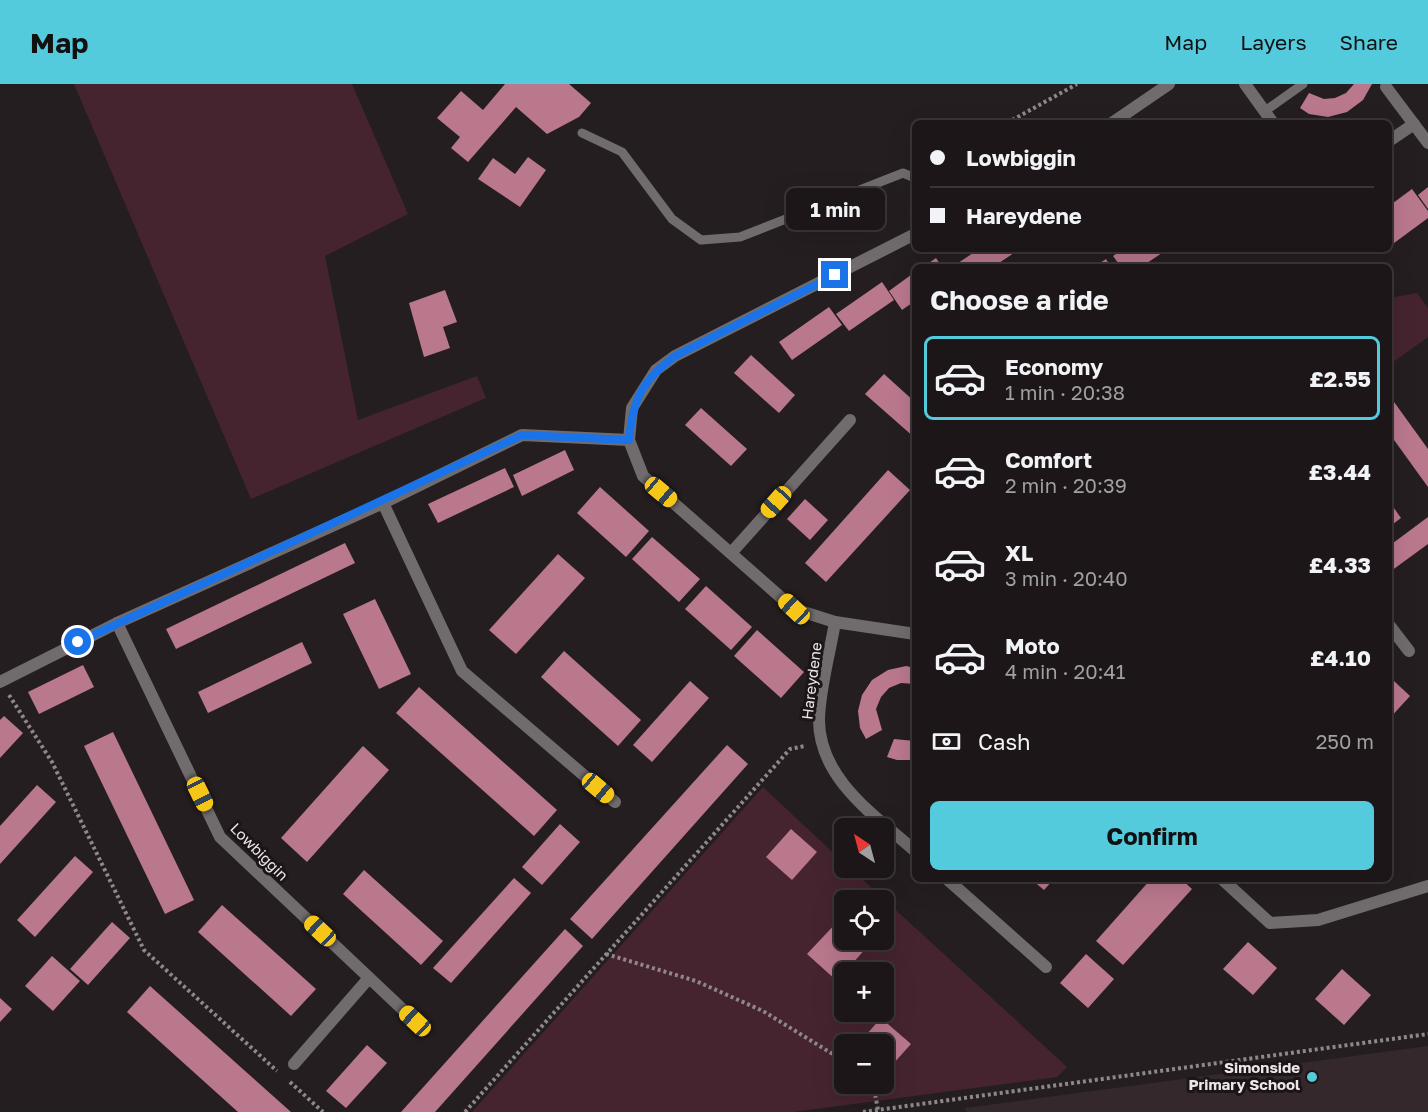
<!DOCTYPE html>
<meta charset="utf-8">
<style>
:root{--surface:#1c1618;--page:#251f21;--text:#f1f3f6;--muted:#a09fa2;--line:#3a3537;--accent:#54cadd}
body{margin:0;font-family:"Golos Text",sans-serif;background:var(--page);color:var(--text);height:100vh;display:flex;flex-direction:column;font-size:22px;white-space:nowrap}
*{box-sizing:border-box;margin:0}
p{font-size:20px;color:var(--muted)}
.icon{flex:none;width:33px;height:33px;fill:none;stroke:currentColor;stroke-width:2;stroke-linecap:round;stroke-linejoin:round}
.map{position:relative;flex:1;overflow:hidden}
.panel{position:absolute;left:912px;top:180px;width:480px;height:618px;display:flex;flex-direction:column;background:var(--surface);border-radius:9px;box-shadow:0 6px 24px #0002,0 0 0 2px var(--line)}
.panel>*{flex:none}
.banner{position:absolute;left:912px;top:36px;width:480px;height:132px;border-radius:9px;box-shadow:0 6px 24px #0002,0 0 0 2px var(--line);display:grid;align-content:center;height:132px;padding:0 18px;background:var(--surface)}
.needle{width:39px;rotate:324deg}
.fabs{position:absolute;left:834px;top:734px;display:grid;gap:12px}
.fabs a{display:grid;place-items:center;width:60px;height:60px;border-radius:9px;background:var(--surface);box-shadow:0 6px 24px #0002,0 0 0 2px var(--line);font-size:30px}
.end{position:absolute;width:27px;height:27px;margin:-14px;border:8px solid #1a73e8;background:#fff;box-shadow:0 0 0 3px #fff}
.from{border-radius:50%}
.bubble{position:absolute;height:42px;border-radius:9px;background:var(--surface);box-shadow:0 6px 24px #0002,0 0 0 2px var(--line);font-size:20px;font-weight:700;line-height:42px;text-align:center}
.car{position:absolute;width:18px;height:36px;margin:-18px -9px;border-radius:8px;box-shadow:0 0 4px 2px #0007;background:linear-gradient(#f5c518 24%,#345 0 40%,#f5c518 0 76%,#345 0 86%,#f5c518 0)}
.banner b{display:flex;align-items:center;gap:21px;height:57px;font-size:22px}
.banner b+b{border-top:2px solid var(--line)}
.banner i{width:15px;height:15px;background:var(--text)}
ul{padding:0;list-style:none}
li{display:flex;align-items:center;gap:18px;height:84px;margin:0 12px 9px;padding:0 6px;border:3px solid transparent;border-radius:9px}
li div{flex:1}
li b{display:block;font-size:22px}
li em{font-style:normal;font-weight:700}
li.on{border-color:var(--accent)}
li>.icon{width:54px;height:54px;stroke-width:1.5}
h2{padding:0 18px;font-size:27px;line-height:72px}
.pay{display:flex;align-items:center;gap:15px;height:66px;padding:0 18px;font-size:22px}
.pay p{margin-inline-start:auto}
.action{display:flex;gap:12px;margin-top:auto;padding:12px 18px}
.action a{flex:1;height:69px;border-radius:9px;background:var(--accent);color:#111;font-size:24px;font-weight:700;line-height:69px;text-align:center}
header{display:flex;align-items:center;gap:36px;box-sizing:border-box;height:84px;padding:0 30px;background:var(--accent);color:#111}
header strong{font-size:28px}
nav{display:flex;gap:33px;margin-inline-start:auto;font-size:21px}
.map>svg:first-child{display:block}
</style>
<header>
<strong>Map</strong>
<nav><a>Map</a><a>Layers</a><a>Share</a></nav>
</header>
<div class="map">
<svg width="1428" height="1028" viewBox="0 0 1428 1028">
<rect width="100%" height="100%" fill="#251e20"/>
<polygon fill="#35282c" points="1428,962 1428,1028 967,1028 965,1024"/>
<g fill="#45242f" fill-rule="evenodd">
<polygon points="74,0 352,0 408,130 325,172 358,336 477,292 486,314 251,415"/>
<polygon points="1417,209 1428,224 1428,253 1389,281 1389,214"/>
<path d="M763,703L844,779V783H849L1067,983L1057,993L793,1028H472ZM844,816H884V855H844ZM844,888H884V927H844ZM844,960H884V999H844Z"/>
</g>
<g fill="#ba788d">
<polygon points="505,0 569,0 591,19 579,33 547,50 516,23 468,78 451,64 460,53 437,34 461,7 483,26"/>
<polygon points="1354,0 1372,0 1363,16 1347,28 1328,33 1309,30 1300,24 1309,9 1324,15 1335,14 1346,9"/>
<polygon points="528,73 546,86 520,123 478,95 493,74 515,90"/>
<polygon points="1428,103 1428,125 1418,111"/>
<polygon points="1412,105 1428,127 1428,134 1390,162 1389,122"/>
<polygon points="979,165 1020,165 993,183 952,183"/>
<polygon points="1123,165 1168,165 1141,183 1121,183 1113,172"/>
<polygon points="936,174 942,183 923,183"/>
<polygon points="1106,175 1111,183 1094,183"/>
<polygon points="915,188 915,217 902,226 889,207"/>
<polygon points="882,198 894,216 849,247 836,230"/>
<polygon points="445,206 457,238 443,243 450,264 424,273 409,219"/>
<polygon points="829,223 842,241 792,276 779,258"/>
<polygon points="751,271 795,311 779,329 734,289"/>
<polygon points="884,290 915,318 915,354 865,310"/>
<polygon points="1389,311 1428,365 1428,403 1389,349"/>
<polygon points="701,324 747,365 731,382 685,341"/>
<polygon points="565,366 574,386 522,412 513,391"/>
<polygon points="505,384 514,403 438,439 428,420"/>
<polygon points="888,386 910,406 826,498 805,479"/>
<polygon points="600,403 649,447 626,473 577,429"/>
<polygon points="805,415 828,436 810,456 787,435"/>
<polygon points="1389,417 1401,434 1389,443"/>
<polygon points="1428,433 1428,460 1391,487 1389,462"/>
<polygon points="652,453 700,495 679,518 632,475"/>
<polygon points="345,459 355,479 176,565 166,545"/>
<polygon points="558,470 585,494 516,570 489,546"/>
<polygon points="706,502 752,543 731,566 685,525"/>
<polygon points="375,515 411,590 379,605 343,530"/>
<polygon points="757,546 804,588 781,614 734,572"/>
<polygon points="302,558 312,579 208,629 198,608"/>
<polygon points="564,567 641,636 618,662 541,593"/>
<polygon points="83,581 94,603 39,630 28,608"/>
<polygon points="906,582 915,584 915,600 901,599 889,604 881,613 876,625 882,646 866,655 860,644 858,627 862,611 872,596 888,586"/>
<polygon points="690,597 709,614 652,678 633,661"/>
<polygon points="1394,597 1410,612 1389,635 1389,602"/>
<polygon points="419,603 557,726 534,752 396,629"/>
<polygon points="4,632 23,649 0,674 0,636"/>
<polygon points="113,648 194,816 165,830 84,662"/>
<polygon points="894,655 915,657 915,676 897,676 887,673"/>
<polygon points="727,661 748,680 592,855 570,835"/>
<polygon points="363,662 389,686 307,778 281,754"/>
<polygon points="37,701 56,718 0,780 0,742"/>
<polygon points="560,740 580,758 542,801 522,783"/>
<polygon points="791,745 817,768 792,796 766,773"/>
<polygon points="75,772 93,788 35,853 17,836"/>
<polygon points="364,786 443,857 421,881 343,810"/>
<polygon points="514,794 531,809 451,899 433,884"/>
<polygon points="1031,795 1054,795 1044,806"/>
<polygon points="1151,795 1181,795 1192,805 1123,881 1096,857"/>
<polygon points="222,821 316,905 291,932 198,848"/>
<polygon points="838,837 844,843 844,855 858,855 867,863 837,897 807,870"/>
<polygon points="112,838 130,854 88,901 70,885"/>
<polygon points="565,845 583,862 435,1028 401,1028"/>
<polygon points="1248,858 1277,884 1253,911 1223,885"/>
<polygon points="1086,870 1114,895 1088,924 1060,899"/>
<polygon points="52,872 80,897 53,927 25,902"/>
<polygon points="1342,885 1371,911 1344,941 1315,915"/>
<polygon points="150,902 291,1028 238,1028 127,928"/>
<polygon points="0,914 12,925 0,938"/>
<polygon points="881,934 911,960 884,990 884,960 858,960"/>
<polygon points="367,961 387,979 346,1024 326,1007"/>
</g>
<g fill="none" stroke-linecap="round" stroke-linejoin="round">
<g stroke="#8e888a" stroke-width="4" stroke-dasharray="3 3" stroke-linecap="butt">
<polyline points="1007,39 1077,0"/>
<polyline points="9,611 52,678 144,866 277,987"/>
<polyline points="606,870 696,897 763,927 844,977"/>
<polyline points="290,998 323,1028"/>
<polyline points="873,999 878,1026"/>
<polyline points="465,1028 790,665 805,662"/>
<polyline points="863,1028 1428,950"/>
</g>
<g stroke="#706c6d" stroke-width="9">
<polyline points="1265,27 1303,0"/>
<polyline points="582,49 622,68 672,135 701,156 740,153 903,89 915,94"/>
</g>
<g stroke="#706c6d" stroke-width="12">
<polyline points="1245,0 1273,39"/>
<polyline points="1386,3 1428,59"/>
<polyline points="1112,39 1169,0"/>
<polyline points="1389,57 1414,40"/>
<polyline points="915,150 675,272 656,286 632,324 629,356 643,392 794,525 835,538 915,550"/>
<polyline points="383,419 462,587 615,718"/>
<polyline points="732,468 850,336"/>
<path d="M835,538C830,569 820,603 819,634C818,694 874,731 915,767"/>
<polyline points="117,539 220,753 415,937"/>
<polyline points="1389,541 1409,567"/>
<polyline points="0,598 117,539 383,419 522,351 629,356"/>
<polyline points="947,795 1046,883"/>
<polyline points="1222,795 1270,839 1318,836 1428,802"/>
<polyline points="294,980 369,894"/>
</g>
</g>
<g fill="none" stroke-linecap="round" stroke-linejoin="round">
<path stroke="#1a73e8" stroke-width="8" d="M78,558L522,351L629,356C633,314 642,297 675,272L835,191"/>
</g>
<circle fill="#54cadd" stroke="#1c1517" stroke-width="2" cx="1312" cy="993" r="6"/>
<g text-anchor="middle" stroke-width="6" stroke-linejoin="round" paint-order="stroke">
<g font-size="15" fill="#ece6e8" stroke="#1c1517">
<text transform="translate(812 597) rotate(-83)" y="5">Hareydene</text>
<text transform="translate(259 768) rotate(45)" y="5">Lowbiggin</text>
</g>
<g font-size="15" font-weight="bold" fill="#ece6e8" stroke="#1c1517" text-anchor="end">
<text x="1300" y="989">Simonside<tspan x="1300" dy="17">Primary School</tspan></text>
</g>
</g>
</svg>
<div class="fabs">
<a><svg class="needle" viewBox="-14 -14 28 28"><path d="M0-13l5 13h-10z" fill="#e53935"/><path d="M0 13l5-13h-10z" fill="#a09fa2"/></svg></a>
<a><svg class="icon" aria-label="locate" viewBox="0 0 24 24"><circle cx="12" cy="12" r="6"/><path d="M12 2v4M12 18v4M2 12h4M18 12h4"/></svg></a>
<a>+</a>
<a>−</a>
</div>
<i class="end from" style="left:78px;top:558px"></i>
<i class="end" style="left:835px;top:191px"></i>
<div class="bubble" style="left:786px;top:104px;width:99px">1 min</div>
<i class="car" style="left:661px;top:408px;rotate:130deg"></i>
<i class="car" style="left:776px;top:418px;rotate:222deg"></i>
<i class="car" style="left:794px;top:525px;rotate:313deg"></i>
<i class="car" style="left:598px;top:704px;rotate:130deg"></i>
<i class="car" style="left:200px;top:710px;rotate:154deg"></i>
<i class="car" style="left:320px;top:847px;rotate:313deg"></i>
<i class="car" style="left:415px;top:937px;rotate:313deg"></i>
<div class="banner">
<b><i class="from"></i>Lowbiggin</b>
<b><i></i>Hareydene</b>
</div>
<section class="panel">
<h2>Choose a ride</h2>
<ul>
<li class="on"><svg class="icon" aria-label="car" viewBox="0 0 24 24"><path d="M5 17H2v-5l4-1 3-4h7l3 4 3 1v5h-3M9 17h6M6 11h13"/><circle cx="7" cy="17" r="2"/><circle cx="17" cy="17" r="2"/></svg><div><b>Economy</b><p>1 min · 20:38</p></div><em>£2.55</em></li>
<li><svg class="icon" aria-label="car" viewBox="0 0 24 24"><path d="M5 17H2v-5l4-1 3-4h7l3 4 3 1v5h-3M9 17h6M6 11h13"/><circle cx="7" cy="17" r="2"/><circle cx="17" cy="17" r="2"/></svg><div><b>Comfort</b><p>2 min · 20:39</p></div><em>£3.44</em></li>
<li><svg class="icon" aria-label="car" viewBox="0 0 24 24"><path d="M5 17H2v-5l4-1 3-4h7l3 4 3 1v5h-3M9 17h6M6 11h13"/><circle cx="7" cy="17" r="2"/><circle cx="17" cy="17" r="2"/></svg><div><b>XL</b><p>3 min · 20:40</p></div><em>£4.33</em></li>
<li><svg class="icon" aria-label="car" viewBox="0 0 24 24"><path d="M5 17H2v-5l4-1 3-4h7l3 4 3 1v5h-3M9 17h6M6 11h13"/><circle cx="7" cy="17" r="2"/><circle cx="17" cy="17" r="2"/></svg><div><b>Moto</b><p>4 min · 20:41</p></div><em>£4.10</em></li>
</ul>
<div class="pay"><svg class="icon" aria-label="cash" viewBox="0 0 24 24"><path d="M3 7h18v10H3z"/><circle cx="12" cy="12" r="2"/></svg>Cash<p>250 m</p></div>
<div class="action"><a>Confirm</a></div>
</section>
</div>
